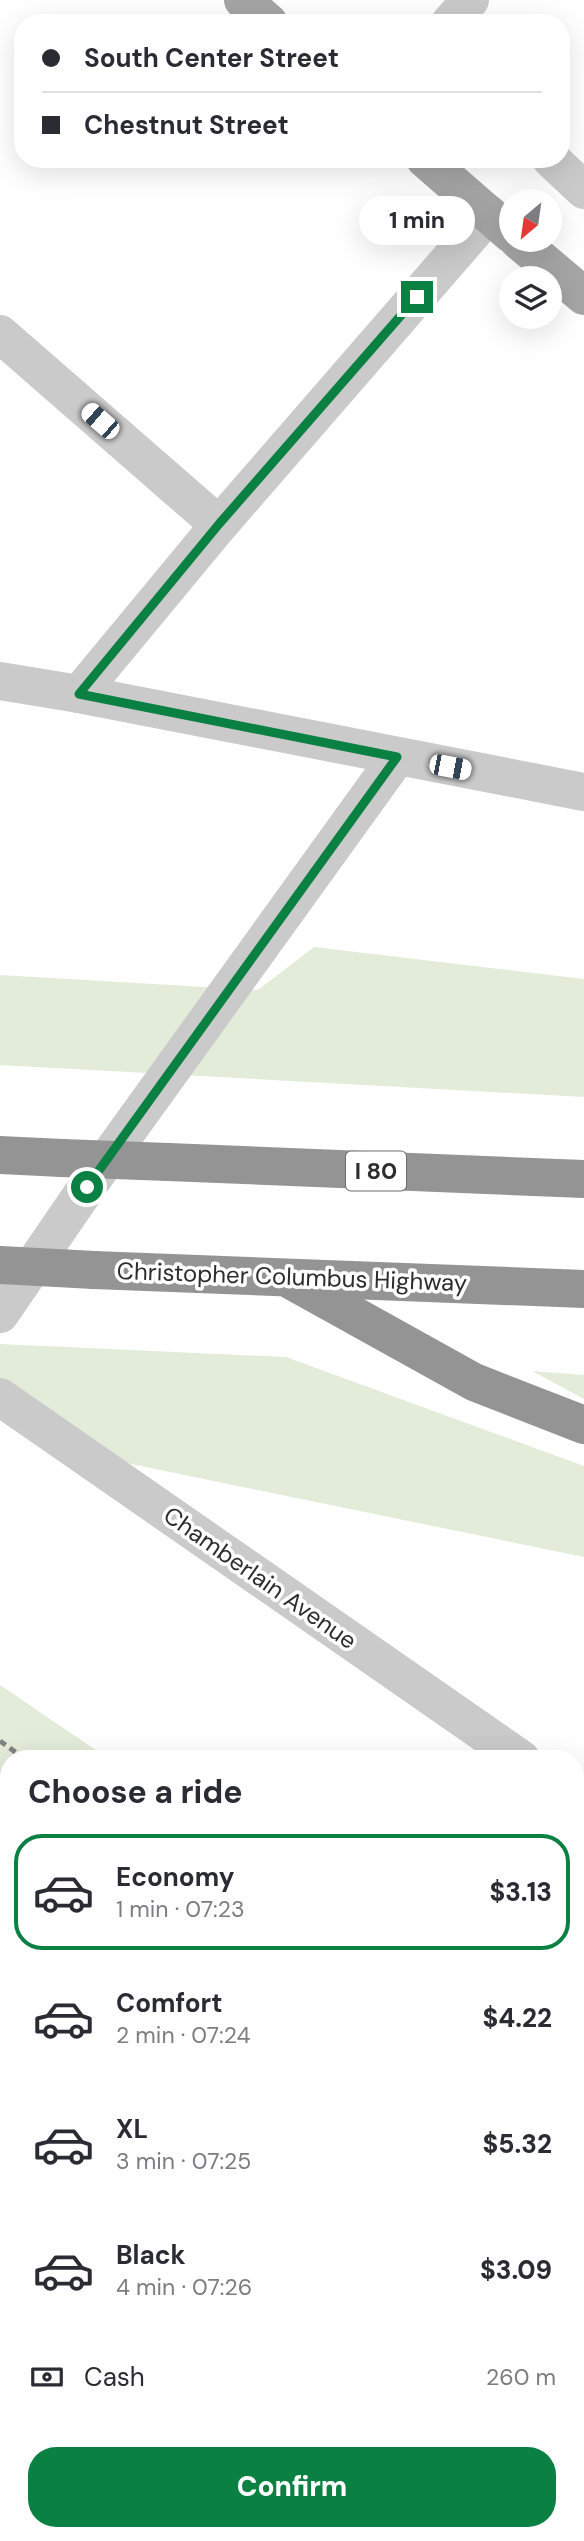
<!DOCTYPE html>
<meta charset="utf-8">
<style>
:root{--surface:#fff;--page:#f7f7f7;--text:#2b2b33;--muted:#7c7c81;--line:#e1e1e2;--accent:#0b8043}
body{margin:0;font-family:"DM Sans",sans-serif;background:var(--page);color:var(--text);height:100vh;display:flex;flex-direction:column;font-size:26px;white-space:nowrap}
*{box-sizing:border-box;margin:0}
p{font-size:23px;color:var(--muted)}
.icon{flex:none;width:38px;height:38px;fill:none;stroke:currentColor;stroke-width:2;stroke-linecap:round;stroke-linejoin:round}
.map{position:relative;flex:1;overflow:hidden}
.details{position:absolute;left:0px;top:1750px;width:584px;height:791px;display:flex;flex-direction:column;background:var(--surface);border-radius:28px 28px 0 0;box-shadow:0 7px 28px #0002}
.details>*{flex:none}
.guide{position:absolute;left:14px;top:14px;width:556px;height:154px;border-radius:28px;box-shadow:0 7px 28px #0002;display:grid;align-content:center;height:154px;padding:0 28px;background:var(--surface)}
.needle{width:46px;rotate:209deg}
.fabs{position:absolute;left:499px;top:189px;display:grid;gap:14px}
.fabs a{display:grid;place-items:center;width:63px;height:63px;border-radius:50%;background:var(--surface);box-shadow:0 7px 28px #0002;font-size:35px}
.end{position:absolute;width:32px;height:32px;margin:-16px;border:9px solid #0b8043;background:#fff;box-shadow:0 0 0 4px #fff}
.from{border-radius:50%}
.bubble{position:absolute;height:49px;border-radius:24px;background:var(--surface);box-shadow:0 7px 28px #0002;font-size:23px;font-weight:800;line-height:49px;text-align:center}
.car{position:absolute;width:21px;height:42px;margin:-21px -10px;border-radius:9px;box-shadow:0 0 5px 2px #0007;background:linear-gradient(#fff 24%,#345 0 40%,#fff 0 76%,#345 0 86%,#fff 0)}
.guide b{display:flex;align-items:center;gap:24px;height:66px;font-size:26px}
.guide b+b{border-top:2px solid var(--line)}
.guide i{width:18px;height:18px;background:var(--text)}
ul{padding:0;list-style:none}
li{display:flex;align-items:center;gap:21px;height:116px;margin:0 14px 10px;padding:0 14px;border:4px solid transparent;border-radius:28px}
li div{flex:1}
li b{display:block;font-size:26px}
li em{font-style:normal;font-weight:800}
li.on{border-color:var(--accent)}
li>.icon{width:63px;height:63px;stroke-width:1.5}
h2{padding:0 28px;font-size:32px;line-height:84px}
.pay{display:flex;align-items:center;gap:18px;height:77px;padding:0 28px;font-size:26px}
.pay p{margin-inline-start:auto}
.cta{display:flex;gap:14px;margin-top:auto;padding:14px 28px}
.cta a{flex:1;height:80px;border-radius:28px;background:var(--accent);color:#fff;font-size:28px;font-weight:800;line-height:80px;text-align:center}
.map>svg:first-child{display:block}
</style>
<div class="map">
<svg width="584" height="2541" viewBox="0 0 584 2541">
<rect width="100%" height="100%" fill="#fff"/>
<g fill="#e3ecd9">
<polygon points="314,947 584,979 584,1097 0,1065 0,975 258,990"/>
<polygon points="0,1344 286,1357 584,1466 584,1557 92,1456 0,1399"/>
<polygon points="532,1371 584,1375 584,1399"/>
<polygon points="0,1685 109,1759 9,1759 9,1884 0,1878"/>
</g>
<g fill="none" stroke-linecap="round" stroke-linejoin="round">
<g stroke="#cacaca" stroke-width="38">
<polyline points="450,23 470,0"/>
<polyline points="551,159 584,190"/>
<polyline points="0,334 219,525"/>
<polyline points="0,681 79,694 584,792"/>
<polyline points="79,694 219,525 489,214"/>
<polyline points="0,1314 87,1187 397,757"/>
<polyline points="0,1397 521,1759"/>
<polyline points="576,1797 584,1803"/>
<polyline points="0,1853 9,1858"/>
<polyline points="576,2532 584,2512"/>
</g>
<g stroke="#a5a5a5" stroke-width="38">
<polyline points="243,0 269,23"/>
<polyline points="425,159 511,234"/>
<polyline points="518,240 584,296"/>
</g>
<g stroke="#949494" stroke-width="38">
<polyline points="0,1155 62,1158"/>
<polyline points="168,1162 584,1179"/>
<polyline points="94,1270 584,1289"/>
<polyline points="292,1281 474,1382 584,1425"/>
</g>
<g stroke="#828282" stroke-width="5" stroke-dasharray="7 5" stroke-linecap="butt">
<polyline points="0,1741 25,1759"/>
<polyline points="576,2145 584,2151"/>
</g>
<g stroke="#949494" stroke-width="38">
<polyline points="62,1158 168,1162"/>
<polyline points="0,1265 94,1270"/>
</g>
</g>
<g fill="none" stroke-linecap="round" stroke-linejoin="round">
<polyline stroke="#0b8043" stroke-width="9" points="87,1187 397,757 79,694 219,524 417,297"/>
</g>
<g text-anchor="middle" stroke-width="7" stroke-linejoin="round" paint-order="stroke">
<rect fill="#fff" stroke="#6c6c6c" stroke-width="2" x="346" y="1151.5" width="60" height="39" rx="5"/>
<g font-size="23" font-weight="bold" fill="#2d2d2d">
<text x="376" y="1179">I 80</text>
</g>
<g font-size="24" fill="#2d2d2d" stroke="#fff">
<text transform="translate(292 1277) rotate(2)" y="8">Christopher Columbus Highway</text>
<text transform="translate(260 1578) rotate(35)" y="8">Chamberlain Avenue</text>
</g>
</g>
</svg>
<div class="fabs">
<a><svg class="needle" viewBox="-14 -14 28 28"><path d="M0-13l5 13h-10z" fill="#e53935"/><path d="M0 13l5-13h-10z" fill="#7c7c81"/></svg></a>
<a><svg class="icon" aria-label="layers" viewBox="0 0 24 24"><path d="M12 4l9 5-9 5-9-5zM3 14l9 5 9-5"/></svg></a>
</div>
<i class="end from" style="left:87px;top:1187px"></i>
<i class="end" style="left:417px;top:297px"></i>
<div class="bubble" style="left:359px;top:196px;width:116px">1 min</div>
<i class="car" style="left:100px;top:421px;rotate:311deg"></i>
<i class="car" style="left:450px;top:767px;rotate:101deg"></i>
<div class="guide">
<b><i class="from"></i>South Center Street</b>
<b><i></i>Chestnut Street</b>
</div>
<section class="details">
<h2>Choose a ride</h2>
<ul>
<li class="on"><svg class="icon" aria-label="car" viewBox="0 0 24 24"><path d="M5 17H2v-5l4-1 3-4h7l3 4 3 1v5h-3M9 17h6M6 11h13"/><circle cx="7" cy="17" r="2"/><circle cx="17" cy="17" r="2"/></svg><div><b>Economy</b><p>1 min · 07:23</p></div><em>$3.13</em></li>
<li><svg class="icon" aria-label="car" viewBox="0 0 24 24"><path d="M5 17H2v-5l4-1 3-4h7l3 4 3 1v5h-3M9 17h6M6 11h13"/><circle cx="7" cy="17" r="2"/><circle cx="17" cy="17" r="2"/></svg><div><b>Comfort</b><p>2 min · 07:24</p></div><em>$4.22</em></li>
<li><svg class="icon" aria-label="car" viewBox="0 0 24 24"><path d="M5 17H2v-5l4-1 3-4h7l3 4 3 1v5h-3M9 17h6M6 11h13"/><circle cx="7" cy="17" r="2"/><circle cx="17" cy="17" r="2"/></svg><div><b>XL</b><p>3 min · 07:25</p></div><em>$5.32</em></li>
<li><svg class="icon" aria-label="car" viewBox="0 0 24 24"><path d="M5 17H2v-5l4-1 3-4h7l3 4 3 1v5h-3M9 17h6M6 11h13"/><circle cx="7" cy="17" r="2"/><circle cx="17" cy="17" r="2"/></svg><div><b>Black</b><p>4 min · 07:26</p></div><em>$3.09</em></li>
</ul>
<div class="pay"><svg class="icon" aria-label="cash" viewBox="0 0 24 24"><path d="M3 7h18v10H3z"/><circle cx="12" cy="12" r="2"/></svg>Cash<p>260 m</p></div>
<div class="cta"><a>Confirm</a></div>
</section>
</div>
